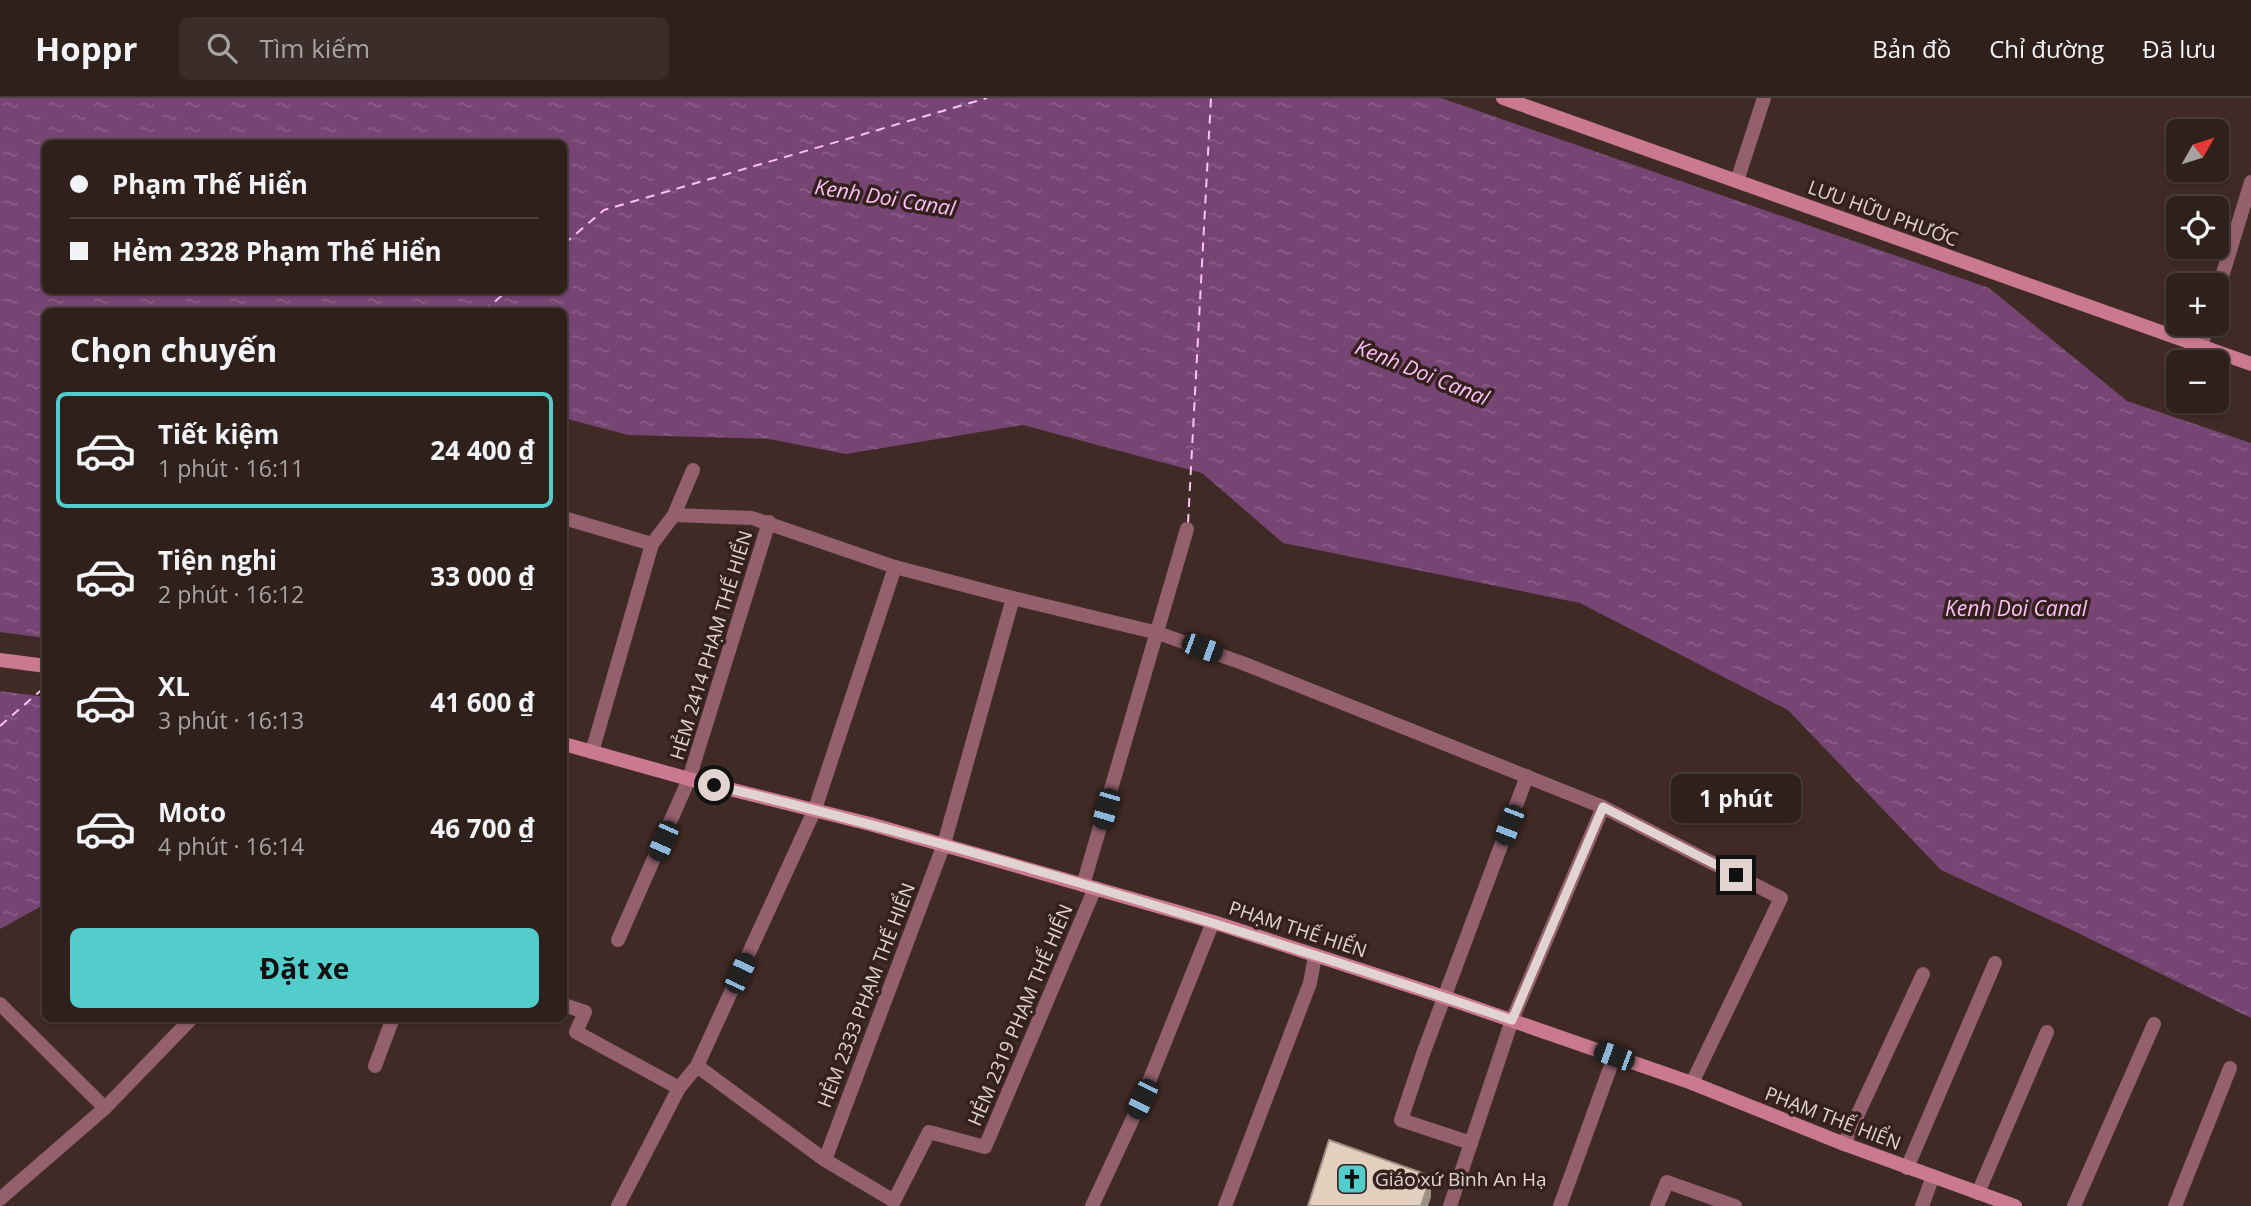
<!DOCTYPE html>
<html lang="vi">
<meta charset="utf-8">
<style>
:root{--surface:#2f201c;--page:#3b2d29;--text:#f1f3f6;--muted:#a7a3a3;--line:#4a3e3b;--accent:#52cdcc}
body{margin:0;font-family:"Open Sans",sans-serif;background:var(--page);color:var(--text);height:100vh;display:flex;flex-direction:column;font-size:26px;white-space:nowrap}
*{box-sizing:border-box;margin:0}
p{font-size:23px;color:var(--muted)}
.icon{flex:none;width:38px;height:38px;fill:none;stroke:currentColor;stroke-width:2;stroke-linecap:round;stroke-linejoin:round}
.map{position:relative;flex:1;overflow:hidden}
.details{position:absolute;left:42px;top:210px;width:525px;height:714px;display:flex;flex-direction:column;background:var(--surface);border-radius:10px;box-shadow:0 2px 5px #0004,0 0 0 2px var(--line)}
.details>*{flex:none}
.guide{position:absolute;left:42px;top:42px;width:525px;height:154px;border-radius:10px;box-shadow:0 2px 5px #0004,0 0 0 2px var(--line);display:grid;align-content:center;height:154px;padding:0 28px;background:var(--surface)}
.needle{width:46px;rotate:51deg}
.buttons{position:absolute;left:2166px;top:21px;display:grid;gap:14px}
.buttons a{display:grid;place-items:center;width:63px;height:63px;border-radius:10px;background:var(--surface);box-shadow:0 2px 5px #0004,0 0 0 2px var(--line);font-size:35px}
.end{position:absolute;width:32px;height:32px;margin:-16px;border:9px solid #e1d4d0;background:#111;box-shadow:0 0 0 4px #111}
.from{border-radius:50%}
.bubble{position:absolute;height:49px;border-radius:10px;background:var(--surface);box-shadow:0 2px 5px #0004,0 0 0 2px var(--line);font-size:23px;font-weight:700;line-height:49px;text-align:center}
.car{position:absolute;width:21px;height:42px;margin:-21px -10px;border-radius:9px;box-shadow:0 0 5px 2px #0007;background:linear-gradient(#222 24%,#8ab4d8 0 40%,#222 0 76%,#8ab4d8 0 86%,#222 0)}
.guide b{display:flex;align-items:center;gap:24px;height:66px;font-size:26px}
.guide b+b{border-top:2px solid var(--line)}
.guide i{width:18px;height:18px;background:var(--text)}
ul{padding:0;list-style:none}
li{display:flex;align-items:center;gap:21px;height:116px;margin:0 14px 10px;padding:0 14px;border:4px solid transparent;border-radius:10px}
li div{flex:1}
li b{display:block;font-size:26px}
li em{font-style:normal;font-weight:700}
li.selected{border-color:var(--accent)}
li>.icon{width:63px;height:63px;stroke-width:1.5}
h2{padding:0 28px;font-size:32px;line-height:84px}
.cta{display:flex;gap:14px;margin-top:auto;padding:14px 28px}
.cta a{flex:1;height:80px;border-radius:10px;background:var(--accent);color:#111;font-size:28px;font-weight:700;line-height:80px;text-align:center}
header{display:flex;align-items:center;gap:42px;box-sizing:border-box;height:98px;padding:0 35px;background:var(--surface);border-bottom:2px solid var(--line)}
header strong{font-size:33px}
nav{display:flex;gap:38px;margin-inline-start:auto;font-size:24px}
.search{width:490px;height:63px;background:var(--page);display:flex;align-items:center;gap:18px;box-sizing:border-box;padding:0 24px;border-radius:10px;color:var(--muted);font-size:26px}
.map>svg:first-child{display:block}
</style>
<header>
<strong>Hoppr</strong>
<div class="search"><svg class="icon" aria-label="search" viewBox="0 0 24 24"><circle cx="10" cy="10" r="6"/><path d="M15 15l6 6"/></svg>Tìm kiếm</div>
<nav><a>Bản đồ</a><a>Chỉ đường</a><a>Đã lưu</a></nav>
</header>
<div class="map">
<svg width="2251" height="1108" viewBox="0 0 2251 1108">
<defs>
<pattern id="water-ripples" width="26" height="14" patternUnits="userSpaceOnUse" patternTransform="scale(1.75)"><rect width="26" height="14" fill="#774574"/><path d="M2 4q2-2 4 0t4 0M15 11q2-2 4 0t4 0" fill="none" stroke="#8a5f87"/></pattern>
</defs>
<rect width="100%" height="100%" fill="#3f2a25"/>
<path fill="url(#water-ripples)" fill-rule="evenodd" d="M0,0H1441L1989,190L2127,303L2251,345V920L2074,833L1941,772L1788,612L1580,505L1283,445L1202,375L1023,327L846,356L769,341L628,337L564,320V214H46L45,806L0,831ZM46,46H564V192H46Z"/>
<polygon fill="#3f2a25" points="0,534 45,540 45,599 0,593"/>
<g fill="none" stroke-linecap="round" stroke-linejoin="round">
<g stroke="#fec0f8" stroke-width="2" stroke-dasharray="9 7" stroke-linecap="butt">
<polyline points="564,146 604,112 987,0"/>
<polyline points="483,214 508,192"/>
<polyline points="1188,425 1211,0"/>
<polyline points="0,628 46,588"/>
</g>
<g stroke="#94606e" stroke-width="14">
<polyline points="674,417 752,420 895,469 1013,500 1158,535 1245,566 1603,709 1781,800 1692,985"/>
<polyline points="564,420 652,446"/>
<polyline points="592,654 652,446 674,417 693,372"/>
<polyline points="618,842 689,681 769,424"/>
<polyline points="564,907 585,914 576,934 679,990"/>
<polyline points="375,968 393,920"/>
<polyline points="1471,1045 1401,1022 1423,956 1527,678"/>
<polyline points="825,1062 944,746 1013,500"/>
<polyline points="1907,1070 1995,865"/>
<polyline points="1978,1095 2047,934"/>
<polyline points="618,1108 679,990 697,968 815,711 895,469"/>
<polyline points="1450,1108 1512,922 1603,709"/>
<polyline points="1657,1108 1667,1084 1735,1108"/>
<polyline points="1922,1108 1933,1078"/>
<polyline points="2175,1108 2230,970"/>
</g>
<g stroke="#94606e" stroke-width="14">
<polyline points="1737,83 1764,0"/>
<polyline points="2217,195 2251,84"/>
<polyline points="2201,249 2208,226"/>
<polyline points="1083,787 1187,431"/>
<polyline points="0,906 105,1010"/>
<polyline points="697,968 825,1062 894,1103 929,1034 985,1049 1095,790"/>
<polyline points="1844,1046 1923,876"/>
<polyline points="0,1101 105,1010 192,920"/>
<polyline points="1092,1108 1142,1001 1213,824"/>
<polyline points="1225,1108 1310,885 1315,858"/>
<polyline points="1560,1108 1614,959"/>
<polyline points="2074,1108 2154,926"/>
</g>
<g stroke="#cb7991" stroke-width="14">
<polyline points="1503,0 2251,266"/>
<polyline points="0,562 46,568"/>
<polyline points="564,646 689,681 870,726 1213,824 1444,899 1692,985 1844,1046 2015,1108"/>
</g>
</g>
<polygon fill="#9e9185" points="1431,1078 1431,1099 1428,1108 1421,1108"/>
<polygon fill="#e2cfbe" stroke="#9e9185" stroke-width="2" points="1329,1042 1431,1078 1421,1108 1308,1108"/>
<g fill="none" stroke-linecap="round" stroke-linejoin="round">
<path stroke="#e1d4d0" stroke-width="9" d="M714,687C984,752 1249,833 1512,922L1603,709L1736,777"/>
</g>
<defs>
<g id="church-square" transform="scale(1.575)"><rect x="-9" y="-9" width="18" height="18" rx="4" fill="#52cdcc" stroke="#34201c"/><path d="M-1.2-6h2.4v3.5h3.3v2.4h-3.3V6h-2.4V-.1h-3.3v-2.4h3.3Z" fill="#111"/></g>
</defs>
<g fill-rule="evenodd">
<use href="#church-square" x="1352" y="1081"/>
</g>
<g text-anchor="middle" stroke-width="7" stroke-linejoin="round" paint-order="stroke">
<g font-size="19" fill="#e1d4d0" stroke="#34201c">
<text transform="translate(1883 115) rotate(20)" y="7">LƯU HỮU PHƯỚC</text>
<text transform="translate(711 547) rotate(-73)" y="7">HẺM 2414 PHẠM THẾ HIỂN</text>
<text transform="translate(1298 831) rotate(18)" y="7">PHẠM THẾ HIỂN</text>
<text transform="translate(866 897) rotate(-69)" y="7">HẺM 2333 PHẠM THẾ HIỂN</text>
<text transform="translate(1020 917) rotate(-67)" y="7">HẺM 2319 PHẠM THẾ HIỂN</text>
<text transform="translate(1833 1020) rotate(21)" y="7">PHẠM THẾ HIỂN</text>
</g>
<g font-size="19" fill="#e1d4d0" stroke="#34201c" text-anchor="start">
<text x="1375" y="1088">Giáo xứ Bình An Hạ</text>
</g>
<g font-size="21" font-style="italic" fill="#fec0f8" stroke="#34201c">
<text transform="translate(885 100) rotate(9)" y="7">Kenh Doi Canal</text>
<text transform="translate(1422 275) rotate(22)" y="7">Kenh Doi Canal</text>
<text x="2016" y="518">Kenh Doi Canal</text>
</g>
</g>
</svg>
<div class="buttons">
<a><svg class="needle" viewBox="-14 -14 28 28"><path d="M0-13l5 13h-10z" fill="#e53935"/><path d="M0 13l5-13h-10z" fill="#a7a3a3"/></svg></a>
<a><svg class="icon" aria-label="locate" viewBox="0 0 24 24"><circle cx="12" cy="12" r="6"/><path d="M12 2v4M12 18v4M2 12h4M18 12h4"/></svg></a>
<a>+</a>
<a>−</a>
</div>
<i class="end from" style="left:714px;top:687px"></i>
<i class="end" style="left:1736px;top:777px"></i>
<div class="bubble" style="left:1671px;top:676px;width:130px">1 phút</div>
<i class="car" style="left:1202px;top:550px;rotate:110deg"></i>
<i class="car" style="left:1106px;top:711px;rotate:196deg"></i>
<i class="car" style="left:1509px;top:727px;rotate:201deg"></i>
<i class="car" style="left:663px;top:743px;rotate:204deg"></i>
<i class="car" style="left:740px;top:875px;rotate:25deg"></i>
<i class="car" style="left:1614px;top:958px;rotate:290deg"></i>
<i class="car" style="left:1142px;top:1001px;rotate:206deg"></i>
<div class="guide">
<b><i class="from"></i>Phạm Thế Hiển</b>
<b><i></i>Hẻm 2328 Phạm Thế Hiển</b>
</div>
<section class="details">
<h2>Chọn chuyến</h2>
<ul>
<li class="selected"><svg class="icon" aria-label="car" viewBox="0 0 24 24"><path d="M5 17H2v-5l4-1 3-4h7l3 4 3 1v5h-3M9 17h6M6 11h13"/><circle cx="7" cy="17" r="2"/><circle cx="17" cy="17" r="2"/></svg><div><b>Tiết kiệm</b><p>1 phút · 16:11</p></div><em>24 400 ₫</em></li>
<li><svg class="icon" aria-label="car" viewBox="0 0 24 24"><path d="M5 17H2v-5l4-1 3-4h7l3 4 3 1v5h-3M9 17h6M6 11h13"/><circle cx="7" cy="17" r="2"/><circle cx="17" cy="17" r="2"/></svg><div><b>Tiện nghi</b><p>2 phút · 16:12</p></div><em>33 000 ₫</em></li>
<li><svg class="icon" aria-label="car" viewBox="0 0 24 24"><path d="M5 17H2v-5l4-1 3-4h7l3 4 3 1v5h-3M9 17h6M6 11h13"/><circle cx="7" cy="17" r="2"/><circle cx="17" cy="17" r="2"/></svg><div><b>XL</b><p>3 phút · 16:13</p></div><em>41 600 ₫</em></li>
<li><svg class="icon" aria-label="car" viewBox="0 0 24 24"><path d="M5 17H2v-5l4-1 3-4h7l3 4 3 1v5h-3M9 17h6M6 11h13"/><circle cx="7" cy="17" r="2"/><circle cx="17" cy="17" r="2"/></svg><div><b>Moto</b><p>4 phút · 16:14</p></div><em>46 700 ₫</em></li>
</ul>
<div class="cta"><a>Đặt xe</a></div>
</section>
</div>
